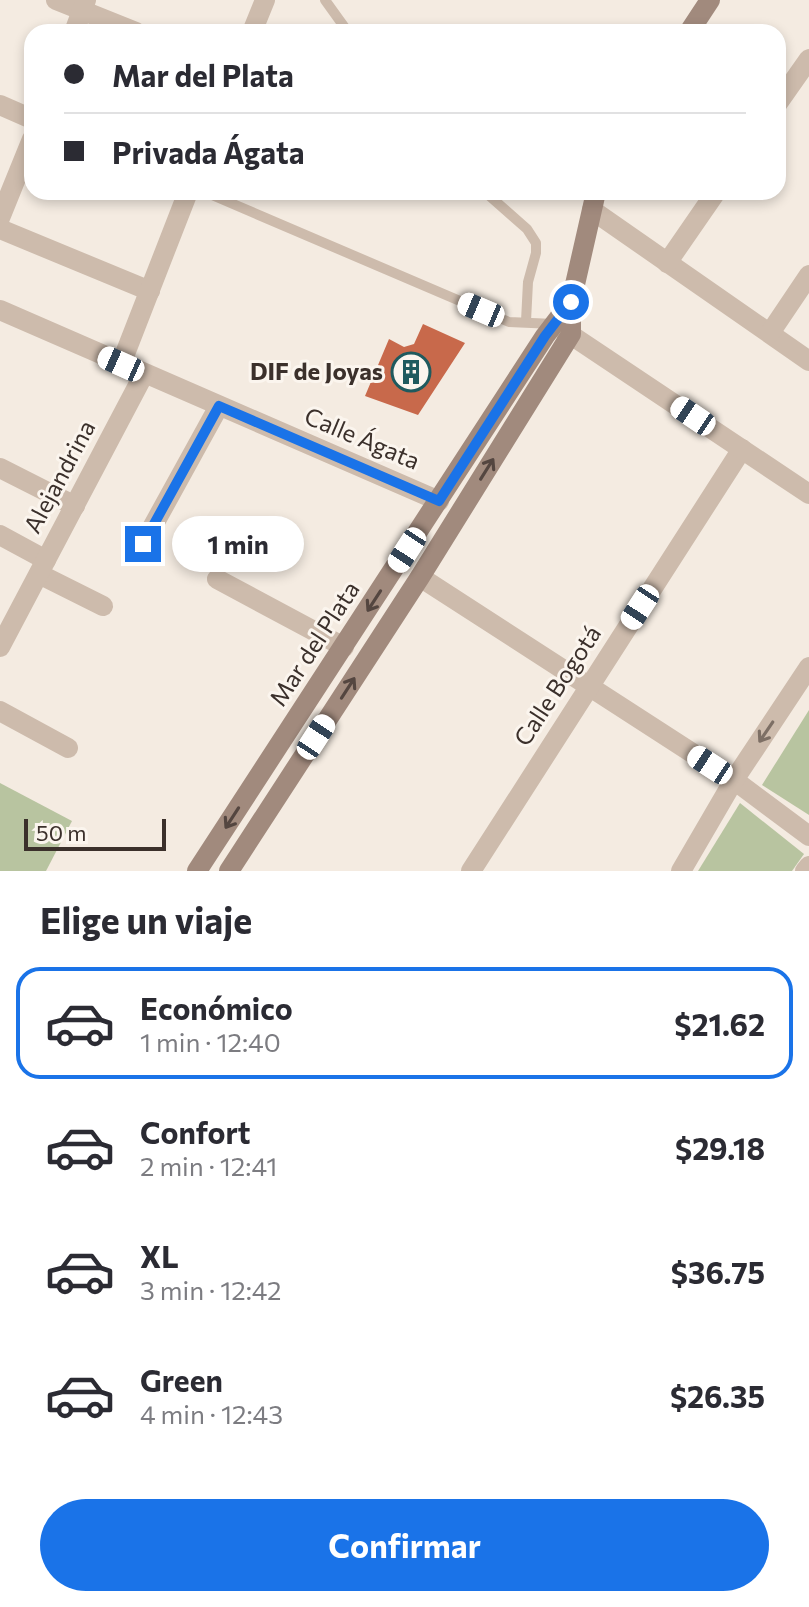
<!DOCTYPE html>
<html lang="es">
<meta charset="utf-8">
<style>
:root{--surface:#fff;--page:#f7f7f7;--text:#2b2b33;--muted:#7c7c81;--line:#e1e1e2;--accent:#1a73e8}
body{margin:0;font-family:Commissioner,sans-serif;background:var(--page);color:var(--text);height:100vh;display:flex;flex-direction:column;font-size:30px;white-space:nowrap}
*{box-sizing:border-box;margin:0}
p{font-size:26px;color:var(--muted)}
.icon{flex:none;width:44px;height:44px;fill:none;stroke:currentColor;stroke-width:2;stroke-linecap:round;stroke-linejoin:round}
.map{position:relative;height:871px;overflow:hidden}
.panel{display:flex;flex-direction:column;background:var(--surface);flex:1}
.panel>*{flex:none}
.top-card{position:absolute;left:24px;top:24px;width:762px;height:176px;border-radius:24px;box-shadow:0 4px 12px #0003;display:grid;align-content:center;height:176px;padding:0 40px;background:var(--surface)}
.scale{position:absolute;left:24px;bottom:20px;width:142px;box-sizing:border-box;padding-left:8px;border:4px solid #3b302b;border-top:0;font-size:22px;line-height:28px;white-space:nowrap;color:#3b302b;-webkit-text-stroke:6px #fbf5ee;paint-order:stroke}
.end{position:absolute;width:36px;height:36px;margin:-18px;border:10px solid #1a73e8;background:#fff;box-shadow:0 0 0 4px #fff}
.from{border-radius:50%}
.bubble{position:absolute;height:56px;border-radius:28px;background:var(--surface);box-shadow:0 4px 12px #0003;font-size:26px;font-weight:700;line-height:56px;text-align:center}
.car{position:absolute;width:24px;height:48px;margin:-24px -12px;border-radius:10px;box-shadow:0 0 6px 2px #0007;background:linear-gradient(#fff 24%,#345 0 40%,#fff 0 76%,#345 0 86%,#fff 0)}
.top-card b{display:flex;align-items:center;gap:28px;height:76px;font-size:30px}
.top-card b+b{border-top:2px solid var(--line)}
.top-card i{width:20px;height:20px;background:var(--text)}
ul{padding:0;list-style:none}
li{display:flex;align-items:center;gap:24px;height:112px;margin:0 16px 12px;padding:0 24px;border:4px solid transparent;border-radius:24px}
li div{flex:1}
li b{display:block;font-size:30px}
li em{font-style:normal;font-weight:700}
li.current{border-color:var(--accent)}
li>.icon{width:72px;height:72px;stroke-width:1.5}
h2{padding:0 40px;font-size:36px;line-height:96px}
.button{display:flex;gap:16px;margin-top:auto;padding:16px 40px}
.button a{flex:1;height:92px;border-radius:48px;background:var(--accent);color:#fff;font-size:32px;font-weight:700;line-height:92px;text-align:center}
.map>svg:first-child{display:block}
</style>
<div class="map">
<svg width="809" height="871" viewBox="0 0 809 871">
<rect width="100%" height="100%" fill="#f4ebe1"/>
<g fill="#b8c4a0">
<polygon points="809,710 809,815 762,785"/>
<polygon points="0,783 72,821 46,871 0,871"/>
<polygon points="740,803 804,854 792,871 698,871"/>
</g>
<polygon fill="#c8694b" points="423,324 465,343 418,415 365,396 389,339 404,347 414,344"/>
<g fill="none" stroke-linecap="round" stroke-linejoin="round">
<g stroke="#cdbbac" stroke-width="10">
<polyline points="325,0 348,32"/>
<polyline points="205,192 509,322 554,324"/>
<polyline points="485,192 527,229 536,243 536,253 528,282 526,321"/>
</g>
<g stroke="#cdbbac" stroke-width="20">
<polyline points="56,0 136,32"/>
<polyline points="74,32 86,0"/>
<polyline points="252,32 265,0"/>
<polyline points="778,103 809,59"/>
<polyline points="0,105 32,119"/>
<polyline points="592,210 809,361"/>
<polyline points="0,218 32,139"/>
<polyline points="0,229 150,291"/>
<polyline points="667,263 716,192"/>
<polyline points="0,310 439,501"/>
<polyline points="770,333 809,275"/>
<polyline points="121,364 188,192"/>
<polyline points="0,468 75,506"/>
<polyline points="0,535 46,560"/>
<polyline points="143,544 219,406"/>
<polyline points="39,574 103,606"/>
<polyline points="420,577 734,780 809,836"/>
<polyline points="217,579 344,647"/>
<polyline points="0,647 144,374"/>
<polyline points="0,711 68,748"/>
<polyline points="471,871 742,449"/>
<polyline points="681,871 734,780 809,667"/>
<polyline points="805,871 809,866"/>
</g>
<polyline stroke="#cdbbac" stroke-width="20" points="556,325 809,494"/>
<g stroke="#a18a7d" stroke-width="20">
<polyline points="689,32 710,0"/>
<polyline points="197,871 545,336 571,302"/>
<polyline points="229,871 420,577 571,334 571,302 596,192"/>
</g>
</g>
<defs><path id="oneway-shaft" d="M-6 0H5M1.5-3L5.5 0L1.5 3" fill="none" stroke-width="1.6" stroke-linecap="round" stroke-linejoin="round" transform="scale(2)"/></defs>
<g stroke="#544640">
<use href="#oneway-shaft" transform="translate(487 469) rotate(-58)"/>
<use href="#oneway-shaft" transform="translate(374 601) rotate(123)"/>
<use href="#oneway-shaft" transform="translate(348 688) rotate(-57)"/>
<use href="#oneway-shaft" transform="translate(232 818) rotate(123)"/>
</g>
<use stroke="#7d6f65" href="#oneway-shaft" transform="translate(766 732) rotate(124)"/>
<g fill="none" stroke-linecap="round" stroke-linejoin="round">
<polyline stroke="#1a73e8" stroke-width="10" points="143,544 219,406 439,501 545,336 571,302"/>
</g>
<defs>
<g id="building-ring" transform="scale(2)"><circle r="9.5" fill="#fbf5ee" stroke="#1f5a5e" stroke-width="1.5"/><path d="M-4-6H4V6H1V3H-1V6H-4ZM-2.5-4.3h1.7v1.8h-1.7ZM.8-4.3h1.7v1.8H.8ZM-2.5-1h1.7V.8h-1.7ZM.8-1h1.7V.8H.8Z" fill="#1f5a5e"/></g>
</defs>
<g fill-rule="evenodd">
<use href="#building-ring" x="411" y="372"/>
</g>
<g text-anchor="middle" stroke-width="6" stroke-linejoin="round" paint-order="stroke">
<g font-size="24" font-weight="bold" fill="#3b302b" stroke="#fbf5ee" text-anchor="end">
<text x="383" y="380">DIF de Joyas</text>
</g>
<g font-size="24" fill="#3b302b" stroke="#fbf5ee">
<text transform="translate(362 439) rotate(23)" y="8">Calle Ágata</text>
<text transform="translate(60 477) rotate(-62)" y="8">Alejandrina</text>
<text transform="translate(315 644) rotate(-57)" y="8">Mar del Plata</text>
<text transform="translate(558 686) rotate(-57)" y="8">Calle Bogotá</text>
</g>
</g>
</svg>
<div class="scale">50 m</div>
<i class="end from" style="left:571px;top:302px"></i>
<i class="end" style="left:143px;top:544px"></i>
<div class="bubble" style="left:172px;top:516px;width:132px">1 min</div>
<i class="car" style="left:481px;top:310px;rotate:293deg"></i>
<i class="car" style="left:121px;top:364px;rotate:294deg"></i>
<i class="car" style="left:693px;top:416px;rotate:304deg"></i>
<i class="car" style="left:407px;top:550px;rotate:213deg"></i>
<i class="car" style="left:640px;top:607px;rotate:213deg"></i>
<i class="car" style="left:316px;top:737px;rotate:33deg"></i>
<i class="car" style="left:710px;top:765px;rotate:303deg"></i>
<div class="top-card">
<b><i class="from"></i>Mar del Plata</b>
<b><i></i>Privada Ágata</b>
</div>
</div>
<section class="panel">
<h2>Elige un viaje</h2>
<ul>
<li class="current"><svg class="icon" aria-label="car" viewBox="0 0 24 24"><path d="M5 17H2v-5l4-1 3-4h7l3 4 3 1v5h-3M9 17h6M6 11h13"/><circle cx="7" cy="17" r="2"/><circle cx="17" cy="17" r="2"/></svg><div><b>Económico</b><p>1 min · 12:40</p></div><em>$21.62</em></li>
<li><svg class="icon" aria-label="car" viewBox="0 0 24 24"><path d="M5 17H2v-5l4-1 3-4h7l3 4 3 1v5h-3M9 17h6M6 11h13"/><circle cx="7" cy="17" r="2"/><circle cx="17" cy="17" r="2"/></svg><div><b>Confort</b><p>2 min · 12:41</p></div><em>$29.18</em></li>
<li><svg class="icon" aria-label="car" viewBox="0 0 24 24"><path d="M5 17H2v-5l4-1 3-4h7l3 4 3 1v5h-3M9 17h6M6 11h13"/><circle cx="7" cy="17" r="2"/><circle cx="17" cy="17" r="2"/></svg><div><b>XL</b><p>3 min · 12:42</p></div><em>$36.75</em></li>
<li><svg class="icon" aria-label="car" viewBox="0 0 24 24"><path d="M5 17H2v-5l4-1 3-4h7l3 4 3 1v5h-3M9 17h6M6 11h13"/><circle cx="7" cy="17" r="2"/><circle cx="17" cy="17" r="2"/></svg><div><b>Green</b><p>4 min · 12:43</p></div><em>$26.35</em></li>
</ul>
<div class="button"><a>Confirmar</a></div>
</section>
